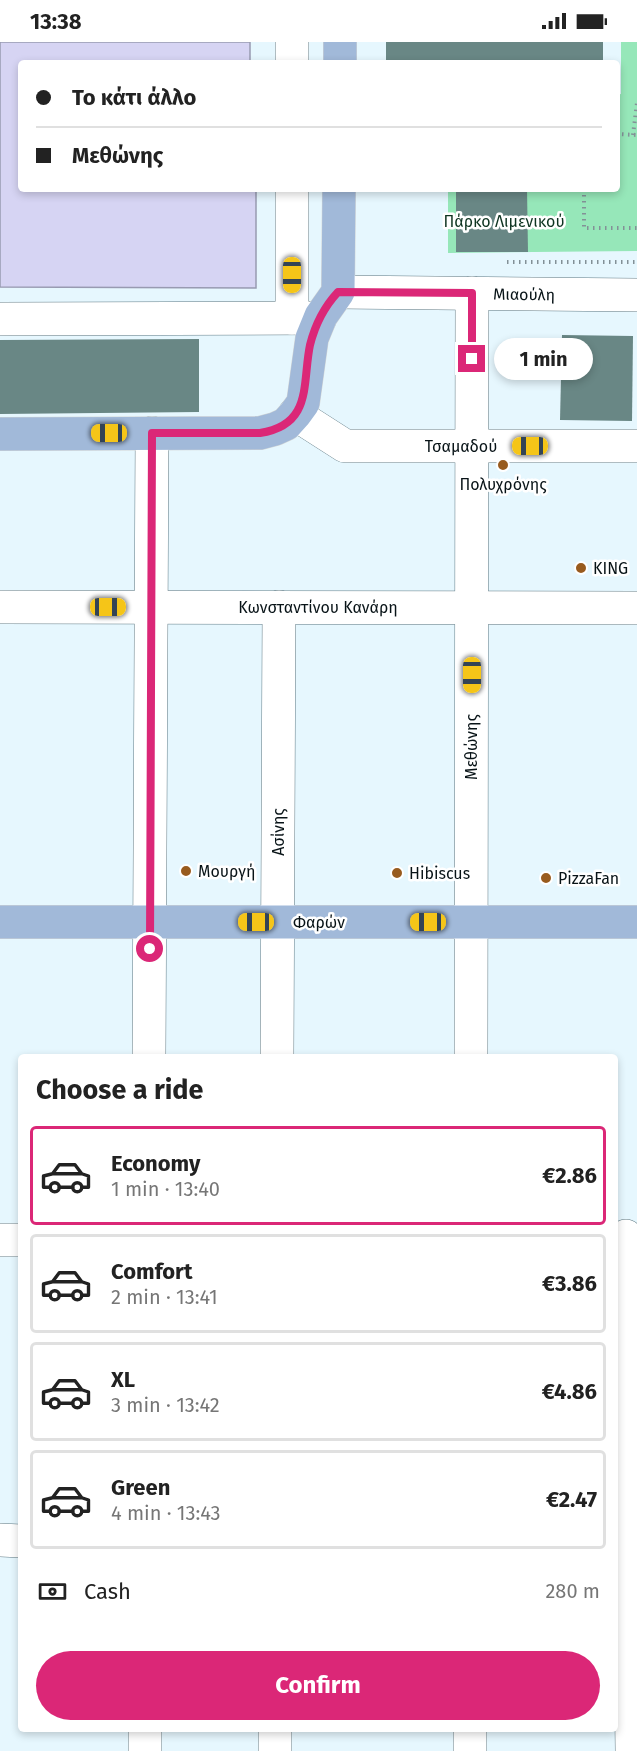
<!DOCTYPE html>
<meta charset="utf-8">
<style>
:root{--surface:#fff;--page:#f2f2f2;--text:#222;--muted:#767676;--line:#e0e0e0;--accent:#db2777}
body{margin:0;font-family:"Fira Sans",sans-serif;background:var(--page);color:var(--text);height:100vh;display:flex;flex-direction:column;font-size:22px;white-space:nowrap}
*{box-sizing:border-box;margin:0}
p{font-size:20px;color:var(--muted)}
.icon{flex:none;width:33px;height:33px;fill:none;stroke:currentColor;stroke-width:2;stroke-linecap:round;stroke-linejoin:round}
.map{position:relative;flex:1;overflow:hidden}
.side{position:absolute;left:18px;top:1012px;width:600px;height:678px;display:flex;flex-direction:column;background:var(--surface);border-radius:6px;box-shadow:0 3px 9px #0003}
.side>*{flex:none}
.hud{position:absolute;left:18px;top:18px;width:602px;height:132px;border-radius:6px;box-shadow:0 3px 9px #0003;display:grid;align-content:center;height:132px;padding:0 18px;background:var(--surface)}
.end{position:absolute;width:27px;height:27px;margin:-14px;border:8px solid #db2777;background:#fff;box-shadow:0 0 0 3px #fff}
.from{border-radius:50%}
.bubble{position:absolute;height:42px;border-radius:21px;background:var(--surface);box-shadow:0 3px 9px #0003;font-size:20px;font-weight:700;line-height:42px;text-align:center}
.car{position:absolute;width:18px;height:36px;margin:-18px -9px;border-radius:8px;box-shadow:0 0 4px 2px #0007;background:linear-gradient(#f5c518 24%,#345 0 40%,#f5c518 0 76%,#345 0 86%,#f5c518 0)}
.hud b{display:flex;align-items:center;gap:21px;height:57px;font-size:22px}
.hud b+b{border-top:2px solid var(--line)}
.hud i{width:15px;height:15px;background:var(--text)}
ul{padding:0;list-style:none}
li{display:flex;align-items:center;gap:18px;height:99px;margin:0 12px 9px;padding:0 6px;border:3px solid var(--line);border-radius:6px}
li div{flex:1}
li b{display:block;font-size:22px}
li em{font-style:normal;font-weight:700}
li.current{border-color:var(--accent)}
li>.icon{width:54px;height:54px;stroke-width:1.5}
h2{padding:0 18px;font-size:27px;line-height:72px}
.pay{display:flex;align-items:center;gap:15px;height:66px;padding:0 18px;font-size:22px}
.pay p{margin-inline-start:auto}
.button{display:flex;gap:12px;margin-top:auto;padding:12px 18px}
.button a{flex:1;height:69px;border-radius:36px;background:var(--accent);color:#fff;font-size:24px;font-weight:700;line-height:69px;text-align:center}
.status{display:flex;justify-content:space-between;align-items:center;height:42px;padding:0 30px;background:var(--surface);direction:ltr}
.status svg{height:16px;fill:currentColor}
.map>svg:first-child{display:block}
</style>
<div class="status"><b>13:38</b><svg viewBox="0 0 49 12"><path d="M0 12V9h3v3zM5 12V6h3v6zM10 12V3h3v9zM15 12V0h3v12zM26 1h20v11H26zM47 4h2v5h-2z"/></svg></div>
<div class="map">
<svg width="637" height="1709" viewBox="0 0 637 1709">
<rect width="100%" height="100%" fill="#e6f7fe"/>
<polygon fill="#96e7b9" points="621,0 637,0 637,209 448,211 448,147 616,147 616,53 621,52"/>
<polygon fill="#d6d4f3" stroke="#989ab1" stroke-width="1.5" points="0,0 250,0 250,21 21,21 21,147 256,147 256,246 0,245"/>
<g fill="#698785">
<rect x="386" y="0" width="217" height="21"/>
<polygon points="456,147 527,147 528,210 456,210"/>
<polygon points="562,293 633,294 632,379 560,378"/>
<polygon points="199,297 199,370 0,372 0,298"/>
</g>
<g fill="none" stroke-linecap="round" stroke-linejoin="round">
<g stroke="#5f7983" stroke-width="34">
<g id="minor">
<polyline points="292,21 292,0"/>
<polyline points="338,250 637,253"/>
<polyline points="292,276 292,147"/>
<polyline points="0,277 320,276"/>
<polyline points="295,372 345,404 637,404"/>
<polyline points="0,565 637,566"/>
<polyline points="149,1016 152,391"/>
<polyline points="277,1016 279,565"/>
<polyline points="471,1016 472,251"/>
<polyline points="626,1194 632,1709"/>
<polyline points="0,1198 21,1198"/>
<polyline points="0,1498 21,1499"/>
<polyline points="145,1709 145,1688"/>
<polyline points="275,1709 275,1688"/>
<polyline points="470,1709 470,1688"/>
</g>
</g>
<g stroke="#d3d5d5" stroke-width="34">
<g id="major">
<polyline points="340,21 340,0"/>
<polyline points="0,392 260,391 275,387 286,382 295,372 303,361 312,296 321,274 338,250 339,147"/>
<polyline points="0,880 637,880"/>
</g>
</g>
<g stroke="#839197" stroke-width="4" stroke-dasharray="1.5 4.5" stroke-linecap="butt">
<polyline points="616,92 637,93"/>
<polyline points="633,93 637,61"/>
<polyline points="584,147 584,186 637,186"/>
<polyline points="507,220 637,220"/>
</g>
<use href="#minor" stroke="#fff" stroke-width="33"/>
<use href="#major" stroke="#a1b9d9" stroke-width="33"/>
</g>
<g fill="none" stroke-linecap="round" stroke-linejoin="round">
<path stroke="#db2777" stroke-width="8" d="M150,907L152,391H260C313,383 302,341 310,303C315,283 324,265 338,250L472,251V317"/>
</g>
<g fill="#985b1e" stroke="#fff" stroke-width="2">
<circle cx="503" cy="423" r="6"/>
<circle cx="581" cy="526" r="6"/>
<circle cx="186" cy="829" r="6"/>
<circle cx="397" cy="831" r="6"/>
<circle cx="546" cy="836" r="6"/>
</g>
<g text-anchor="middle" stroke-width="5" stroke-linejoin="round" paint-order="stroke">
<g font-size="16" fill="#0e3421" stroke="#fff">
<text x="504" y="185">Πάρκο Λιμενικού</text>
</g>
<g font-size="16" fill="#081317" stroke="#fff">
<text transform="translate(524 252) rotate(1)" y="6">Μιαούλη</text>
<text x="461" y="410">Τσαμαδού</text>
<text x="318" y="571">Κωνσταντίνου Κανάρη</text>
<text transform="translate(471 705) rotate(-90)" y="6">Μεθώνης</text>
<text transform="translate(278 790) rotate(-90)" y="6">Ασίνης</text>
<text x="319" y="886">Φαρών</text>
</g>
<g font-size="16" fill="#081317" stroke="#fff" text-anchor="start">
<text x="503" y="448" text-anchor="middle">Πολυχρόνης</text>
<text x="593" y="532">KING</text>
<text x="198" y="835">Μουργή</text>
<text x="409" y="837">Hibiscus</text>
<text x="558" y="842">PizzaFan</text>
</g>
</g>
</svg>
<i class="end from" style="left:150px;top:907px"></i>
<i class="end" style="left:472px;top:317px"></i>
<div class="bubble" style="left:494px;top:296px;width:99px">1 min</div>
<i class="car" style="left:292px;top:233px;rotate:180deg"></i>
<i class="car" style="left:109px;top:391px;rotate:270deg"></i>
<i class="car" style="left:530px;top:404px;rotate:270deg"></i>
<i class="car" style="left:108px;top:565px;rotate:90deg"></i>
<i class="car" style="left:472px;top:633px;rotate:180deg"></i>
<i class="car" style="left:256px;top:880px;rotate:270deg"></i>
<i class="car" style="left:428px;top:880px;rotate:270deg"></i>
<div class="hud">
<b><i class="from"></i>Το κάτι άλλο</b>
<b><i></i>Μεθώνης</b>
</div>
<section class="side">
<h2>Choose a ride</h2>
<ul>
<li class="current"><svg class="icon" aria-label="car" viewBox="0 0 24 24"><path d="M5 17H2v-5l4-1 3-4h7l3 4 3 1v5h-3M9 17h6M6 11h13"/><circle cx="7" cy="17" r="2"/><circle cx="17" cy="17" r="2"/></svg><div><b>Economy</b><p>1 min · 13:40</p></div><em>€2.86</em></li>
<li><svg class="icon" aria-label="car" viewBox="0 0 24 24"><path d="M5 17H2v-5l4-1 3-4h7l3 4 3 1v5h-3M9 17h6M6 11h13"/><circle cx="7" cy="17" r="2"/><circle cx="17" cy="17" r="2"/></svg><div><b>Comfort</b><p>2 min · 13:41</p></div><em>€3.86</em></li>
<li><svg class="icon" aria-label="car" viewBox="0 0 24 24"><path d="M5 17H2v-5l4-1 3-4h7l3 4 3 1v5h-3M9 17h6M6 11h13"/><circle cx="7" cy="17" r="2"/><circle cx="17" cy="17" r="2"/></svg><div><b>XL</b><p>3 min · 13:42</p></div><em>€4.86</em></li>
<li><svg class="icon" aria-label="car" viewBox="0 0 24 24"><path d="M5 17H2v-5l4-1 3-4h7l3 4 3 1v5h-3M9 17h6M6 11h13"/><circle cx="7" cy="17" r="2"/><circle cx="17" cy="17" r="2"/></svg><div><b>Green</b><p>4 min · 13:43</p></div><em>€2.47</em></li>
</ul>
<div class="pay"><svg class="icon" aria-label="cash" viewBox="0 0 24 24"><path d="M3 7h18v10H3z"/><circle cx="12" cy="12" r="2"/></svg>Cash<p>280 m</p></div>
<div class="button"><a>Confirm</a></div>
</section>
</div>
